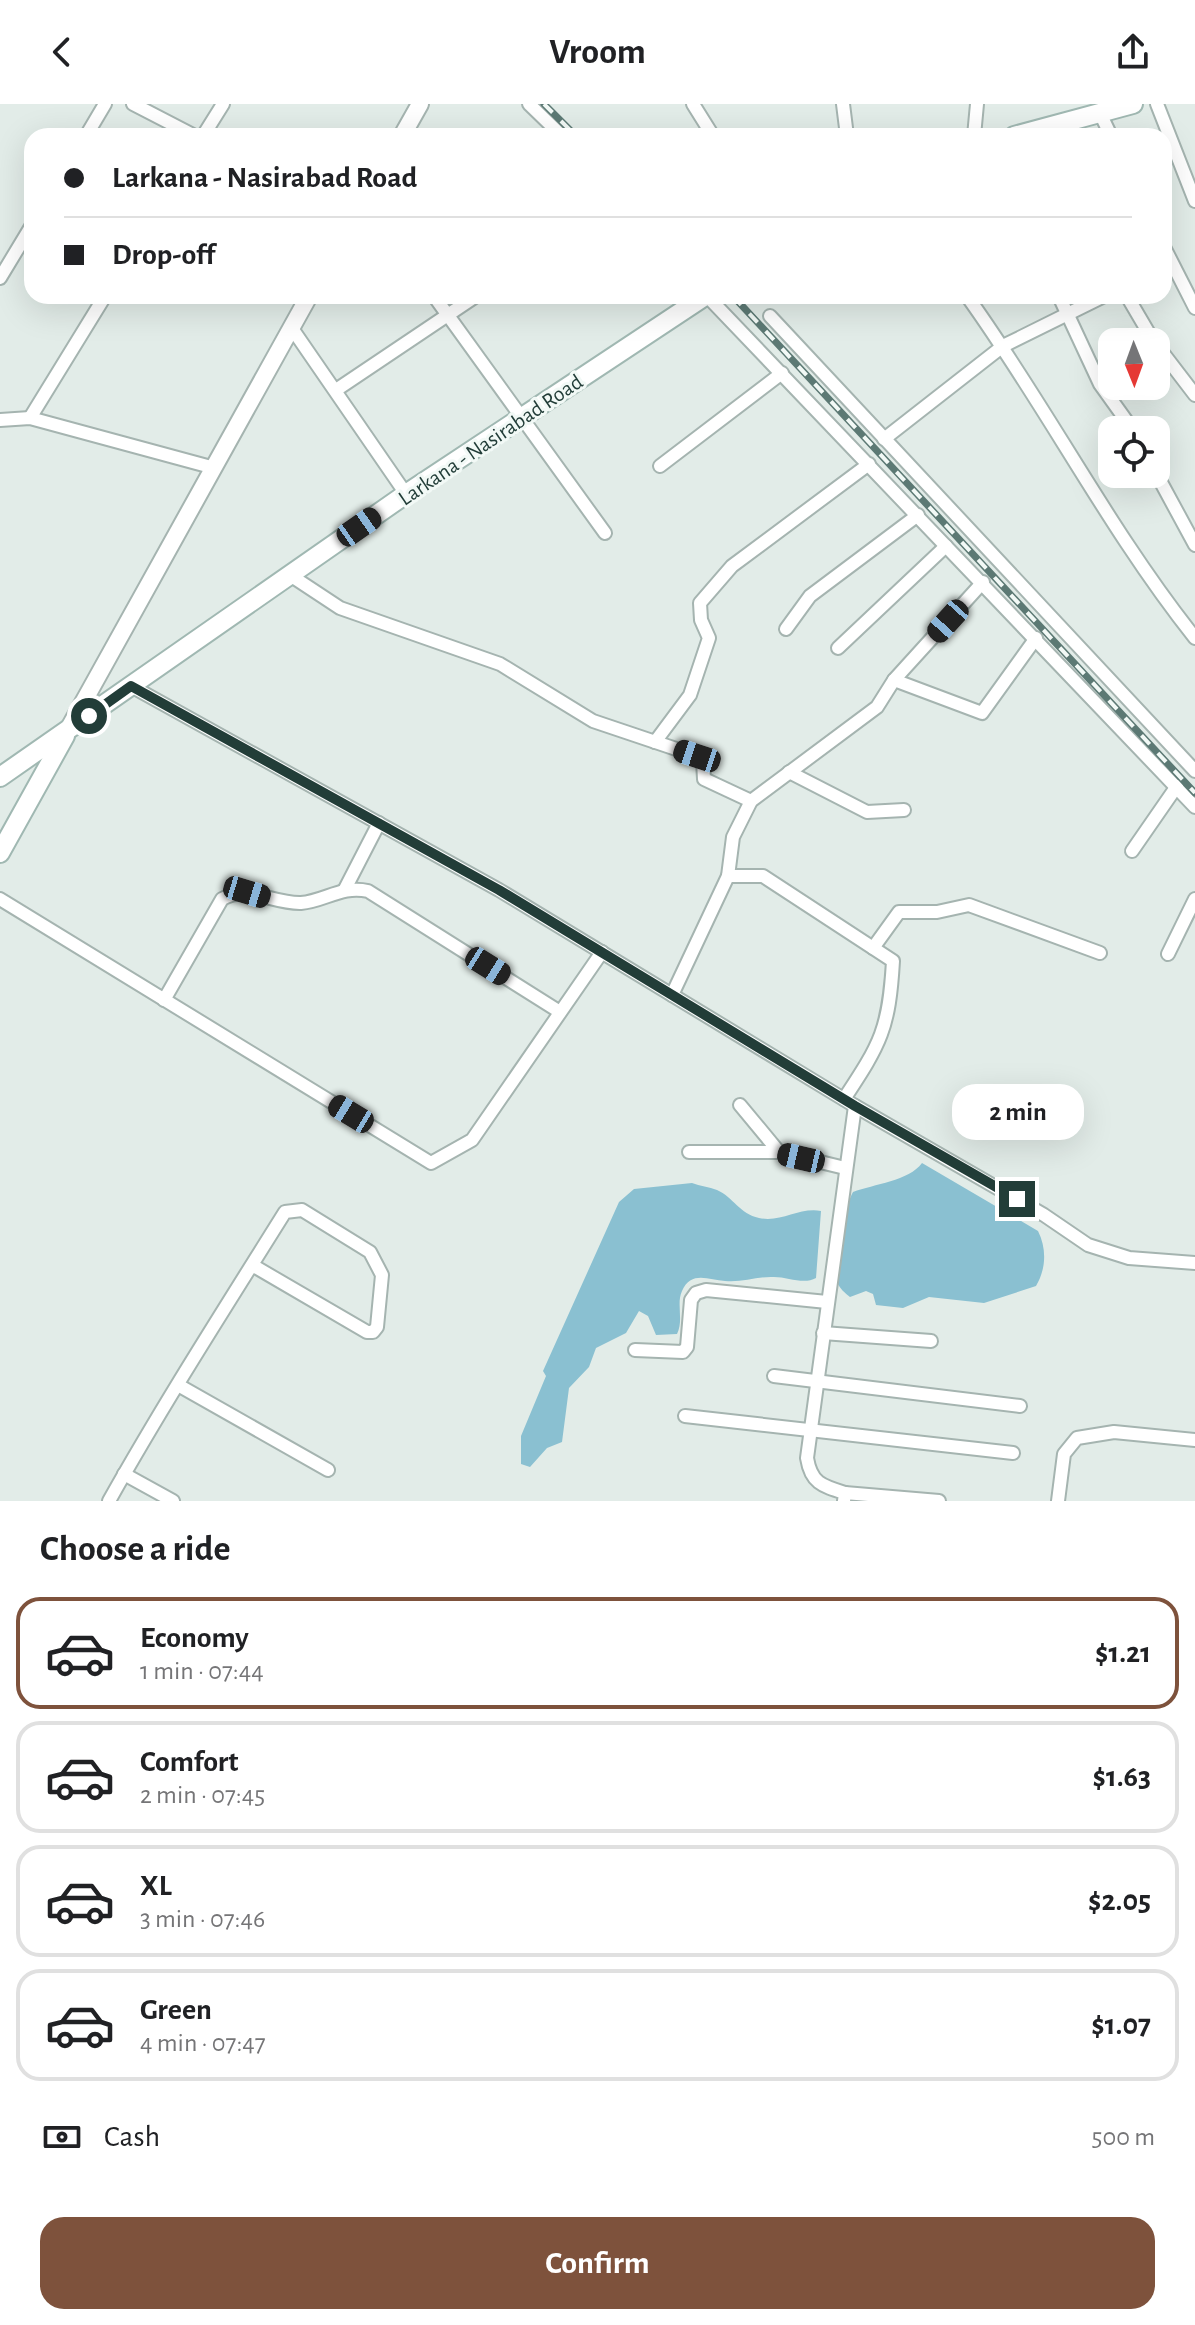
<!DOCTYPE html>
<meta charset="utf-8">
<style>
:root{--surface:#fff;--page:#f6f6f6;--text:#202124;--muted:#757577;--line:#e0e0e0;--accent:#7e523c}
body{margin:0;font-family:"Alegreya Sans",sans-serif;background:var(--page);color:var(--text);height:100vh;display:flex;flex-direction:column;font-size:30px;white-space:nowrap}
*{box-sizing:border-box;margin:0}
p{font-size:26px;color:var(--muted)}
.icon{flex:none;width:44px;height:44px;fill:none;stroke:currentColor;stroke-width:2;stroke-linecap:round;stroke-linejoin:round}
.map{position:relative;height:1397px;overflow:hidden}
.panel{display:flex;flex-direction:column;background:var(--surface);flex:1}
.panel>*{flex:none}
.guide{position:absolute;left:24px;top:24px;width:1148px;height:176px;border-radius:24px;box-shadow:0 8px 32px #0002;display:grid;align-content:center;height:176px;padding:0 40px;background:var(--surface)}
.needle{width:52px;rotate:179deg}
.controls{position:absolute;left:1098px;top:224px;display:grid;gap:16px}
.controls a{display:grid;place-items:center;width:72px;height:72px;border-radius:16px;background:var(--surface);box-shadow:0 8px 32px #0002;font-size:40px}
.end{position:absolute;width:36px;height:36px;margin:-18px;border:10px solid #223d38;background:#fff;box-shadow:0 0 0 4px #fff}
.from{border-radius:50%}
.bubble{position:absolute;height:56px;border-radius:24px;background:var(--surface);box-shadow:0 8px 32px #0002;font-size:26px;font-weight:700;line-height:56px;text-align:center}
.car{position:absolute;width:24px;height:48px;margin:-24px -12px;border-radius:10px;box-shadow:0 0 6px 2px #0007;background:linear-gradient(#222 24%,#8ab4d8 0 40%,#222 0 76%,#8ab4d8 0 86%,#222 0)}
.guide b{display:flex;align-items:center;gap:28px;height:76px;font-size:30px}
.guide b+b{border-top:2px solid var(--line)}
.guide i{width:20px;height:20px;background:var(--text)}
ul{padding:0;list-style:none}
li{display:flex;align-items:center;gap:24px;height:112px;margin:0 16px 12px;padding:0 24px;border:4px solid var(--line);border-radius:24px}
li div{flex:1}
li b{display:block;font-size:30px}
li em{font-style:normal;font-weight:700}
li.on{border-color:var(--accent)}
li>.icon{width:72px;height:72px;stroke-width:1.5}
h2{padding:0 40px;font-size:36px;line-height:96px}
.pay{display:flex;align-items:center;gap:20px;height:88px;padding:0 40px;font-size:30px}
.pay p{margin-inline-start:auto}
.primary-button{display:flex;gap:16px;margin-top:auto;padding:16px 40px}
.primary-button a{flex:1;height:92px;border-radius:24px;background:var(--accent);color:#fff;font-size:32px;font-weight:700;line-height:92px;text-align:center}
header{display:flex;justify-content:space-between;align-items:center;height:104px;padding:0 40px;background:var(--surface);font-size:36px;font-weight:700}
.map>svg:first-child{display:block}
</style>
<header><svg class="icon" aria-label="back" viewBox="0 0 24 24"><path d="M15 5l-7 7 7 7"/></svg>Vroom<svg class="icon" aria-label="share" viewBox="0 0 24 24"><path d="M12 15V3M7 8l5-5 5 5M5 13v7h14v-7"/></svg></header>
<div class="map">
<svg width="1195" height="1397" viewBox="0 0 1195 1397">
<rect width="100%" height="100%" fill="#e2ece8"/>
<g fill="#8ac0d1">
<path d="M922,1059L1038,1127C1047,1145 1046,1165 1036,1182L984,1199L929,1193L903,1204L876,1201L873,1190L866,1187L850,1193C845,1189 840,1185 837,1178C831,1161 844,1104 853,1088C874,1080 909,1077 922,1059Z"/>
<path d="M692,1079C700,1082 709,1083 717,1086C733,1093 740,1110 759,1114C781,1119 799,1103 821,1107L816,1174C804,1181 788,1173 774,1173C758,1172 741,1179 725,1177C709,1176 691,1166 682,1187C676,1200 684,1216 677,1230L656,1231L648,1212L639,1207L626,1229L596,1244L589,1263L569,1284L562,1338L547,1344L530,1363L521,1360V1332L546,1272L543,1267L619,1098L634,1085Z"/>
</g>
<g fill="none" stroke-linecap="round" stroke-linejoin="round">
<g stroke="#a5b4b0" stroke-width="16">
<g id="minor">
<polyline points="133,0 195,32"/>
<polyline points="529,0 562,32"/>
<polyline points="693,0 713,32"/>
<polyline points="843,0 847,32"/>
<polyline points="1157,0 1195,97"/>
<polyline points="1100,9 1111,32"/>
<polyline points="86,32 105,0"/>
<polyline points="203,32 223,0"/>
<polyline points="974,32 977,0"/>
<polyline points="1164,143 1195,204"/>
<polyline points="0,174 32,121"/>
<polyline points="434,192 605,429"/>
<polyline points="707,192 1195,703"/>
<path d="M967,192C1047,303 1109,426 1195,534"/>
<polyline points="1059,192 1100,280 1133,326"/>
<polyline points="1127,192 1154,238"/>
<polyline points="770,212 1195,667"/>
<polyline points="291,223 406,390"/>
<polyline points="1156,240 1195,291"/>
<polyline points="336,286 476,192"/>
<polyline points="30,314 105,192"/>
<polyline points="0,316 30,314 211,363"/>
<polyline points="884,335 1003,242 1104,192"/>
<polyline points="660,362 782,269"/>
<polyline points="1156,369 1195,441"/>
<polyline points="290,471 340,504 500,560 593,617 697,652 703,657 704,675 751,697"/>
<polyline points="786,525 810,492 918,411"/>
<polyline points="838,544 946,442"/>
<polyline points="894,576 982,609 1036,534"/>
<polyline points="131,582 499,786 855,1002 1044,1111 1088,1141 1129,1154 1195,1159"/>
<polyline points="655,638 690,591 709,534 701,516 700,499 732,462 869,360"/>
<polyline points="789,668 867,708 904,706"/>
<polyline points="1132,747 1177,682"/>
<path d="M728,772H763L893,857C889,925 881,939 844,995"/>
<polyline points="345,785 379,719"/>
<polyline points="0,795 431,1059 472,1036 602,848"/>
<polyline points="873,844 899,808 937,808 969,801 1100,849"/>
<polyline points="1168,850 1195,795"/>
<polyline points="672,891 728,772 733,733 751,697 877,603 894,576 983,478"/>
<path d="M164,896L222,795C247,780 273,800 301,799C325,797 342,781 368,787L560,908"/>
<polyline points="740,1001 779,1048"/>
<polyline points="689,1048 779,1048 845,1064"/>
<polyline points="823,1229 931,1237"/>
<polyline points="635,1246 683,1248 687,1243 691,1196 696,1189 706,1186 827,1198"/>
<polyline points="774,1272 1020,1302"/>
<polyline points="178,1281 328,1366"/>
<polyline points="685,1312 1013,1349"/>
<polyline points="124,1370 173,1397"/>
<polyline points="845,1389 939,1397"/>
<path d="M109,1397C164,1299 225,1204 285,1108L302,1106L370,1148L382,1171L377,1223L373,1228H367L252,1161"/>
<path d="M844,1397L845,1389C822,1382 811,1379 807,1354L855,1002"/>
<polyline points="1058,1397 1064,1350 1077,1334 1114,1328 1195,1336"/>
</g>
</g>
<g stroke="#a5b4b0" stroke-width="20">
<g id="tertiary">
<polyline points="402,32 420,0"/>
<polyline points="69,624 309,192"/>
</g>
</g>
<g stroke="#a0b8b2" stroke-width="22">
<g id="secondary">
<polyline points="1014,32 1133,0"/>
<polyline points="0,673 406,390 705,192"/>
<polyline points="0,749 65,632"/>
</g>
</g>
<use href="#minor" stroke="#fff" stroke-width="12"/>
<use href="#tertiary" stroke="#fff" stroke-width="16"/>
<use href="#secondary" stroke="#fff" stroke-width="18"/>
<g stroke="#5c7974" stroke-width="7">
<g id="rail">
<polyline points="544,0 576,32"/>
<polyline points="733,192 1195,689"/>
</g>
</g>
<use href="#rail" stroke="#f2f9f6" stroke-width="4" stroke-dasharray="12" stroke-linecap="butt"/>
</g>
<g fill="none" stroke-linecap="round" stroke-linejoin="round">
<polyline stroke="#223d38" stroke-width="10" points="89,612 131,582 499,786 855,1002 1017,1095"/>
</g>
<g text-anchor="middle" stroke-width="6" stroke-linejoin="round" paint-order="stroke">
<g font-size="22" fill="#223d38" stroke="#f2f9f6">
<text transform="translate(490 335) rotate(-34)" y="8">Larkana - Nasirabad Road</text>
</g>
</g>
</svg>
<div class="controls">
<a><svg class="needle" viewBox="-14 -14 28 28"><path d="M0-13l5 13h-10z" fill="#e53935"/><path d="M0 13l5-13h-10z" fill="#757577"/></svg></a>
<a><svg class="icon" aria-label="locate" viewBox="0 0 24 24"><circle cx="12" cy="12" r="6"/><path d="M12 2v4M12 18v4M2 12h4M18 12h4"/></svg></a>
</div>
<i class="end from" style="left:89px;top:612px"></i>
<i class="end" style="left:1017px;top:1095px"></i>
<div class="bubble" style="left:952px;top:980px;width:132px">2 min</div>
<i class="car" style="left:359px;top:423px;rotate:55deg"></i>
<i class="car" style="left:948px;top:517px;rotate:222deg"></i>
<i class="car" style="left:697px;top:652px;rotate:288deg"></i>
<i class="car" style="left:247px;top:788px;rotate:107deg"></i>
<i class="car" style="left:488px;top:862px;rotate:122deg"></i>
<i class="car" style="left:351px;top:1010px;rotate:301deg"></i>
<i class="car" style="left:801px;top:1054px;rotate:283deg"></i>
<div class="guide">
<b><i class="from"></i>Larkana - Nasirabad Road</b>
<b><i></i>Drop-off</b>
</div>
</div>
<section class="panel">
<h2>Choose a ride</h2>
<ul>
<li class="on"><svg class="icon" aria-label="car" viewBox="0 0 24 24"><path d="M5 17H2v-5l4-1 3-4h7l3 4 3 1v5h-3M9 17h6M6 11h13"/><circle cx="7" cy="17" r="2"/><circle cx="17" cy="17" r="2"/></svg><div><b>Economy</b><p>1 min · 07:44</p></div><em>$1.21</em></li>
<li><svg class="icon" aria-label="car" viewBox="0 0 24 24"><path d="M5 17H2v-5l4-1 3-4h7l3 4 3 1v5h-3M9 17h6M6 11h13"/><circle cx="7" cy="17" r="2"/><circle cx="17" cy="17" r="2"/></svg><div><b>Comfort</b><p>2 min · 07:45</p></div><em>$1.63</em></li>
<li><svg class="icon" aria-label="car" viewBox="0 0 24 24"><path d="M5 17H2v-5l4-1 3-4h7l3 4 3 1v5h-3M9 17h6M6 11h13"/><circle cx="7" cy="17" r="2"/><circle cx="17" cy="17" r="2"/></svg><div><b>XL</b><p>3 min · 07:46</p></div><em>$2.05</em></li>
<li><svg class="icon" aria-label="car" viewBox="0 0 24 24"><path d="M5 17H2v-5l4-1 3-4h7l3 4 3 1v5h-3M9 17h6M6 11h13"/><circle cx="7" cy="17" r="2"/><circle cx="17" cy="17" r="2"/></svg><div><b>Green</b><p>4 min · 07:47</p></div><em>$1.07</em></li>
</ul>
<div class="pay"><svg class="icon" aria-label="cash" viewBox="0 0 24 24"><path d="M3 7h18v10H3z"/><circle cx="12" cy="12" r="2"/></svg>Cash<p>500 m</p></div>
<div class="primary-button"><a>Confirm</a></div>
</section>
